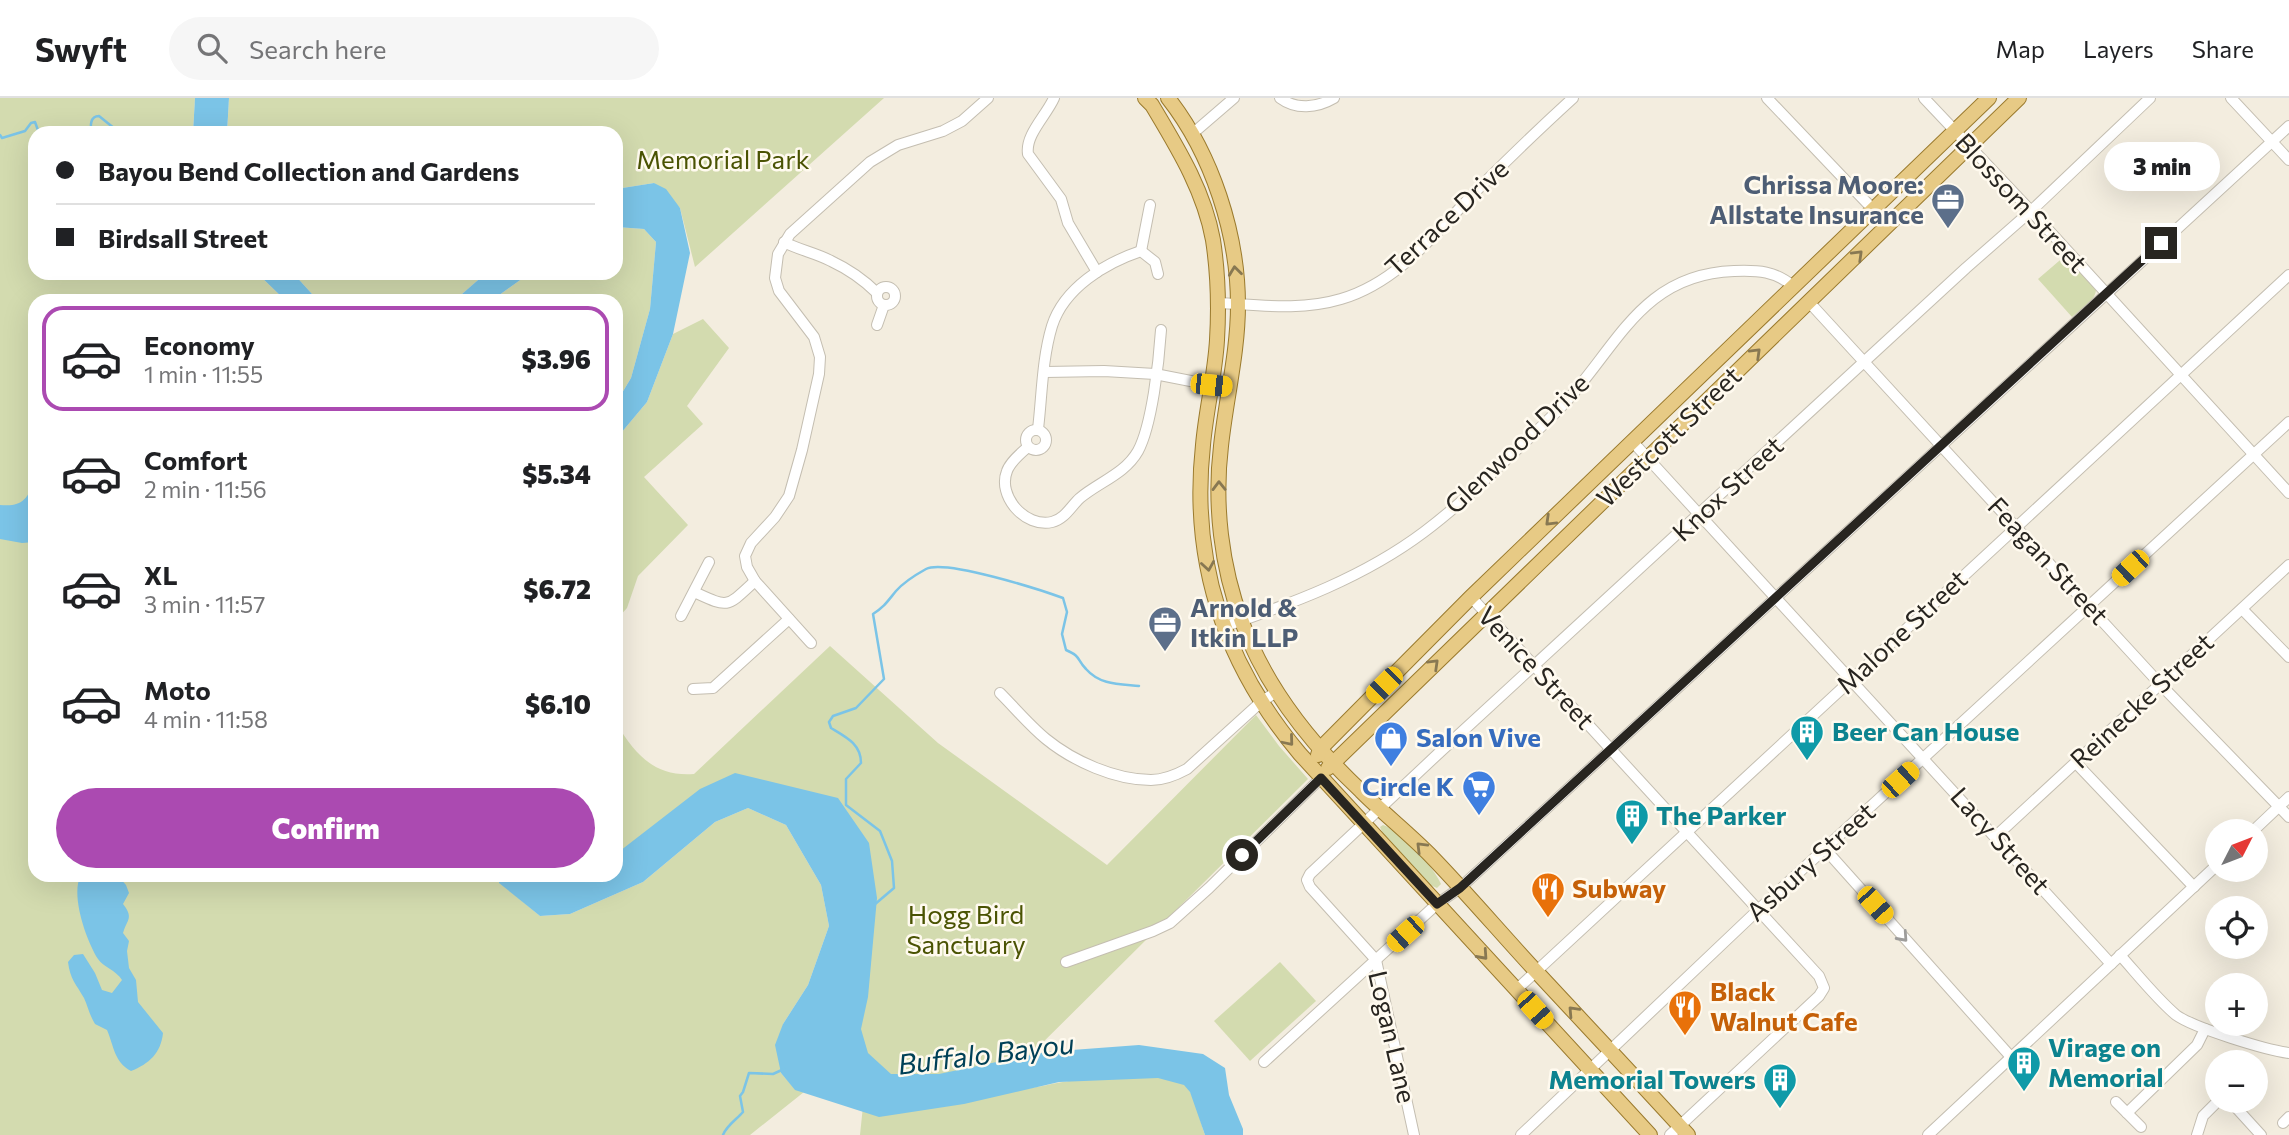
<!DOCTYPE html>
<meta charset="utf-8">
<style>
:root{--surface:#fff;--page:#f6f6f6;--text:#202124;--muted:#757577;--line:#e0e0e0;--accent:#ab4ab1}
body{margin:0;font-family:Commissioner,sans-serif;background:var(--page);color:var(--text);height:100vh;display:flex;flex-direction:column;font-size:26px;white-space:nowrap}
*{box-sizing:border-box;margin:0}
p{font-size:23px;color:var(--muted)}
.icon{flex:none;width:38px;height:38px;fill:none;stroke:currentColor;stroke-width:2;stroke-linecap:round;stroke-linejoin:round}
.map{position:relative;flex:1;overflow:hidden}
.panel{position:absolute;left:28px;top:196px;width:595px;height:588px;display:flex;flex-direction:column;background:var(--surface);border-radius:21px;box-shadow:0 7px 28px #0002}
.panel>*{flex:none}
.guide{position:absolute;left:28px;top:28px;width:595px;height:154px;border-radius:21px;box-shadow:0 7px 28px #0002;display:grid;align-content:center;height:154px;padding:0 28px;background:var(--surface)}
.needle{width:46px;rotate:48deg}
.fabs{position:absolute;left:2205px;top:721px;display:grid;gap:14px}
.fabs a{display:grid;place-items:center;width:63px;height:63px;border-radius:50%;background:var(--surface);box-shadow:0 7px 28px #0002;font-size:35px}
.end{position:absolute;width:32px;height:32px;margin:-16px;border:9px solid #282520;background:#fff;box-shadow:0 0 0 4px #fff}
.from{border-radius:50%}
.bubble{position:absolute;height:49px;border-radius:24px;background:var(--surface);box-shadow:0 7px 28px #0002;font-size:23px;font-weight:800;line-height:49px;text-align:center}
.car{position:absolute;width:21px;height:42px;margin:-21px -10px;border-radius:9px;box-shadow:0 0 5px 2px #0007;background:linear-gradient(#f5c518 24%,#345 0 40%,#f5c518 0 76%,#345 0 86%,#f5c518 0)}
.guide b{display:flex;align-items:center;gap:24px;height:66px;font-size:26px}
.guide b+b{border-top:2px solid var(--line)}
.guide i{width:18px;height:18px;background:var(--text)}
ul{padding:12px 0 0;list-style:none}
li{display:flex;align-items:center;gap:21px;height:105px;margin:0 14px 10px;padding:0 14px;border:4px solid transparent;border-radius:21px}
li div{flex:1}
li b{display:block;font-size:26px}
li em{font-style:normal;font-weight:800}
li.current{border-color:var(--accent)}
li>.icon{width:63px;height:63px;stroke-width:1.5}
.action{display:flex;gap:14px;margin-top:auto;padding:14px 28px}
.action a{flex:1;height:80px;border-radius:42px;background:var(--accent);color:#fff;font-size:28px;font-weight:800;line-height:80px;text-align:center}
header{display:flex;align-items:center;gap:42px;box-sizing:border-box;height:98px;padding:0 35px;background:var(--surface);border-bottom:2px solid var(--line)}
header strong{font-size:33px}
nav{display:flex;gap:38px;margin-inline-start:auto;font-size:24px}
.search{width:490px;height:63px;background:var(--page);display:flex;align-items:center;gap:18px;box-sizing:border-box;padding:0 24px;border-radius:38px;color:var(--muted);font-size:26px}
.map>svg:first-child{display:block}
</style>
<header>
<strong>Swyft</strong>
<div class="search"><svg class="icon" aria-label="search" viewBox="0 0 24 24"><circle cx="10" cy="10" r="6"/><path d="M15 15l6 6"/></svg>Search here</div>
<nav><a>Map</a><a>Layers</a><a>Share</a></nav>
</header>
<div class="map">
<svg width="2289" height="1037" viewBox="0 0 2289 1037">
<rect width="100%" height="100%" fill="#f3eddf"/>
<g fill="#d3dbaf">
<polygon points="0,0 195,0 193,35 35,35 35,175 257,175 286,203 35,203 35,777 499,777 500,785 540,818 570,816 643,784 715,724 748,710 786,727 821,787 829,828 808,887 783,926 781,975 795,991 804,994 750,1037 0,1037"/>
<polygon points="229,0 884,0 695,169 680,110 654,85 616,91 616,35 227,35"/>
<polygon points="616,129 644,131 656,144 650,211 631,280 616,305 616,203 491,203 530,175 616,175"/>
<path d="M2066,157L2096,190C2097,202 2081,211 2072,219L2038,181Z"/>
<polygon points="293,175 486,175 454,203 321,203 312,196"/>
<polygon points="703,221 729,250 687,308 703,326 644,379 688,427 638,478 627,510 616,522 616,341 647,304 673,236"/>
<path d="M830,548L938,645L1107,767L1256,617L1279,648L1308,681L998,989C1020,994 1036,989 1057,985C1082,980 1164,973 1185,987C1194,994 1201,1026 1205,1037H860L863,1008L818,880L832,814L812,758L793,723L747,704L616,774V625C635,656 654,679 694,676Z"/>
<path d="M1383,727C1403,734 1432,767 1441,786L1437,790L1428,786L1385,740L1380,729Z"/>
<polygon points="1280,864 1316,903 1250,963 1214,923"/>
</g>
<g fill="#7bc4e7">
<polygon points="195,0 229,0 227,35 193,35"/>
<polygon points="654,85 666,91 680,110 690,155 673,236 647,304 616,341 616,305 631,280 650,211 656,144 644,131 616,129 616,91"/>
<polygon points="257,175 293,175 312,196 321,203 286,203"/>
<polygon points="486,175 530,175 491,203 454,203"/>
<path d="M35,382V444L22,445L0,441V407C22,409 27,402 35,382Z"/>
<polygon points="735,675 838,700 869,745 877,800 868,899 861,931 868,955 891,976 939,976 1045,954 1139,947 1203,956 1225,970 1229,997 1243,1031 1243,1037 1205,1037 1190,994 1184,987 1158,980 1059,984 964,1006 879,1019 795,992 781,975 775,947 783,926 808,887 829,828 821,787 786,727 748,710 715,724 643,784 570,816 540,818 499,785 499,777 544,777 548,784 588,777 616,777 616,756 700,691"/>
<path d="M81,777L119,779L126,787L129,795L123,806C134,820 127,821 123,835L129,843L127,853L129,870L136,882L138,904L163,935C161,955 149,966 131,973C114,964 114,948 107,932L95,926C90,918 88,909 84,900C76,886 70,881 68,864L74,857L83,856L95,875L102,892L112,895L122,882C116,872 103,869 98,861C86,842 70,796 81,777Z"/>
</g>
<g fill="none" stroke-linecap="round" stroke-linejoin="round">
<g stroke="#7bc4e7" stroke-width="2.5">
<path d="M92,35C90,28 90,18 99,18L120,35"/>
<polyline points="0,37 2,40 25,33 31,25 35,24 39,35"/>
<path d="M874,807L894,790L892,763L880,733L846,707V681L861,665C861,646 846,639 831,630L829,624L833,618L856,610L884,581L873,516C885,508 887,504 896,493C903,485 917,476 926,471C945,461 1041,492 1063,500L1067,514L1062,536L1066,552C1082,559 1076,561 1086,571C1100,587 1119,586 1139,588"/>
<path d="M723,1037C726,1028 737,1021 743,1014L740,998L743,994L749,975L773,976L784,971"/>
</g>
<g stroke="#c4beb1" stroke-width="12">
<g id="minor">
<path d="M1054,0C1046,18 1025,37 1028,56L1061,101L1068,125L1097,174"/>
<path d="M1280,0C1296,12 1317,10 1334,0"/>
<polyline points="1767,0 1888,127"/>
<polyline points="1924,0 2031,113 2289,395"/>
<polyline points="2231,0 2289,62"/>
<polyline points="1191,37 1234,0"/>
<path d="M784,144C799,152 816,155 831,163C848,171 864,182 877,195"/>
<polyline points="1141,153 1150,107"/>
<circle cx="886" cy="198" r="9"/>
<polyline points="1809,204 2160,586 2289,719"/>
<path d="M1219,205C1259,207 1301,213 1341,201C1399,184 1436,134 1477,92C1508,61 1540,30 1573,0"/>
<polyline points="877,227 884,207"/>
<polyline points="1045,274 1104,273 1155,276 1211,287"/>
<path d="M1038,331C1042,298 1042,261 1052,228C1064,190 1105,165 1141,153L1155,164L1158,176"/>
<circle cx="1036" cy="342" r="10"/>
<polyline points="1632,343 2111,866"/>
<path d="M1028,349C1021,355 1010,364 1007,373C997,398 1025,430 1052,424C1065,421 1071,408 1080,400C1099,384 1125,376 1138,353C1152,327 1159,263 1161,232"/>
<path d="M694,494C729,510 726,510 755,483"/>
<polyline points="1471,499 1819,878 1824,890 1819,898 1670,1037"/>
<polyline points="2242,511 2289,559"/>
<polyline points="681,518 709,464"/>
<path d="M1223,529C1294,505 1364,479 1424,434C1456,410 1484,383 1512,356C1529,340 1546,325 1562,308C1617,250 1641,176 1734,173C1758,172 1776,173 1794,189"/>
<polyline points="811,545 755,483 747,469 745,458 751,445 775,419 789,398 802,352 819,276 820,259 814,239 779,193 775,180 778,156 790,136 870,64 898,47 943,33 962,23 988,0"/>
<polyline points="693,591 713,590 789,521"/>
<path d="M1000,595C1015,610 1029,627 1046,641C1073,663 1115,682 1151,682C1164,682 1176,677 1187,671L1261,604L1276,594"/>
<polyline points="2076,665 2194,789"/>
<polyline points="2253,733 2289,699"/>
<polyline points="1995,739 2289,467"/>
<polyline points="1825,751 2011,959"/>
<path d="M2120,857C2138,877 2156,900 2176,917C2194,930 2266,952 2289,955"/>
<polyline points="1066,864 1153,833 1170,825 1209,790 1321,680"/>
<polyline points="1516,892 2289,177"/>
<polyline points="1264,964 1437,806 1460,790 2289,28"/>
<polyline points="2230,1003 2261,1037"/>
<polyline points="2116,1004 2141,1029"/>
<polyline points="2127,1015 2197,947 2205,931"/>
<polyline points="2283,1025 2289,1019"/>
<polyline points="1414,1037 1376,862 1310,789 1307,782 1310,776 1440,654 1966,170 2031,113 2150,0"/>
<polyline points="1521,1037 1758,812 2289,324"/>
<polyline points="1928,1037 2217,767"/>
<polyline points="2197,1037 2203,1018 2218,1003"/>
</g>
</g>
<g stroke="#9a7a2d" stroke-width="16">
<g id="major">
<path d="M1145,0L1152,7C1177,49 1204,92 1213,142C1218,175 1219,209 1217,242C1215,277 1206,312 1203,347C1190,465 1225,567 1300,656L1650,1037"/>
<path d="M1168,0C1212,56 1238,136 1238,207C1238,254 1226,301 1221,348C1214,406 1221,468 1242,524C1266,590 1310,645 1361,693C1383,715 1407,734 1429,756C1465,793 1498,832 1533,870C1585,926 1637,981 1688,1037"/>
<polyline points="1318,657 1320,651 1471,499 1989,0"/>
<polyline points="1328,670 2019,0"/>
</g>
</g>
<use href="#minor" stroke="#fff" stroke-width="10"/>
<use href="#major" stroke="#e7ca85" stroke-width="14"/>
</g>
<defs><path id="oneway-chevron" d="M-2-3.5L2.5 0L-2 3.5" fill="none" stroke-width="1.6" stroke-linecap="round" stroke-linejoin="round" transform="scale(1.75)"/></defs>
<g stroke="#887852">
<use href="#oneway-chevron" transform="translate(1858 157) rotate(-44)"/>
<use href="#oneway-chevron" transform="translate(1235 173) rotate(-97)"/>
<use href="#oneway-chevron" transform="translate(1756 255) rotate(-44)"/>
<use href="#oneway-chevron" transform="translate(1219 388) rotate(-91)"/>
<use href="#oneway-chevron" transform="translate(1550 423) rotate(136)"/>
<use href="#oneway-chevron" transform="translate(1208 468) rotate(81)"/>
<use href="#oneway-chevron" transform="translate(1434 566) rotate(-44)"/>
<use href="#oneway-chevron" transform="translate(1289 643) rotate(50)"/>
<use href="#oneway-chevron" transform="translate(1421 749) rotate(-135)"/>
<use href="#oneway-chevron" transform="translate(1483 857) rotate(48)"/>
<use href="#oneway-chevron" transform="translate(1573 913) rotate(-133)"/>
</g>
<use stroke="#9e9d9b" href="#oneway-chevron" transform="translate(1903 839) rotate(48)"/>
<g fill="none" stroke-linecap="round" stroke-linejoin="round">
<polyline stroke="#282520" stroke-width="9" points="1242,757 1321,680 1437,806 1460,790 2161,145"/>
</g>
<defs>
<g id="office-pin" transform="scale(1.75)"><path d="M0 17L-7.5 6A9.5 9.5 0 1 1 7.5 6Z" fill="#5c6f8a" stroke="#fffaef"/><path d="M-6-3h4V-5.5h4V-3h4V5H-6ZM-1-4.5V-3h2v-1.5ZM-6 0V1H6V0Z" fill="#fff"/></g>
<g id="building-pin" transform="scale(1.75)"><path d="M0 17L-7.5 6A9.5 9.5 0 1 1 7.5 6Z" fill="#0f9aa8" stroke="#fffaef"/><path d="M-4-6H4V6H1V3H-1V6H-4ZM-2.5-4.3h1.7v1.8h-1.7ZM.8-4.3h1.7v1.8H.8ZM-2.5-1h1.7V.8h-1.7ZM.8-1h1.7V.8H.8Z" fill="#fff"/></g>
<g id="shop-pin" transform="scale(1.75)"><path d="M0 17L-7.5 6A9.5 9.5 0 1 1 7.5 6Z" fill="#3f7fe0" stroke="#fffaef"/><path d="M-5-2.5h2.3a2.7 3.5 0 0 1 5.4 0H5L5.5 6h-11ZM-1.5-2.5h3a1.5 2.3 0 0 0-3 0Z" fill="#fff"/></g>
<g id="supermarket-pin" transform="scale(1.75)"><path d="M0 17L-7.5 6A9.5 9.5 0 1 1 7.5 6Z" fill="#3f7fe0" stroke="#fffaef"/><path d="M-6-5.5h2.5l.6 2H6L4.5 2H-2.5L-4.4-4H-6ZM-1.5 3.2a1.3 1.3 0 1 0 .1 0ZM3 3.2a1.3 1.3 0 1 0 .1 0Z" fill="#fff"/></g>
<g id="restaurant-pin" transform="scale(1.75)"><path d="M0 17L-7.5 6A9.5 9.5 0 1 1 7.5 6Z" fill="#e8710a" stroke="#fffaef"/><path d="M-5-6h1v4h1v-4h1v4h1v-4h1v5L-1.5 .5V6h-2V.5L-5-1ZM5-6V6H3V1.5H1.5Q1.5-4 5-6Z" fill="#fff"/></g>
</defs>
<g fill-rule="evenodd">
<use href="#office-pin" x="1948" y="102"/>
<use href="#office-pin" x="1165" y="525"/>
<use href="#building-pin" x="1807" y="634"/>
<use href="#shop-pin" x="1391" y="640"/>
<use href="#supermarket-pin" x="1479" y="689"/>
<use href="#building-pin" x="1632" y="718"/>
<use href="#restaurant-pin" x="1548" y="791"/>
<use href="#restaurant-pin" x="1685" y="909"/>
<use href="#building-pin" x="2024" y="965"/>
<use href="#building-pin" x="1780" y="982"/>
</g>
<g text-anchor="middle" stroke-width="5" stroke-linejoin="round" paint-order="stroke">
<g font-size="26" fill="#4a5303" stroke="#fffaef">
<text x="723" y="71">Memorial Park</text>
<text x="966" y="826">Hogg Bird<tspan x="966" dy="30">Sanctuary</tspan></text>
</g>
<g font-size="26" font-weight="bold" fill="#4e5e75" stroke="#fffaef" text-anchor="end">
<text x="1924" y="96">Chrissa Moore:<tspan x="1924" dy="30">Allstate Insurance</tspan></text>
<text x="1190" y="519" text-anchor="start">Arnold &amp;<tspan x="1190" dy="30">Itkin LLP</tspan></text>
</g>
<g font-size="26" fill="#282520" stroke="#fffaef">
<text transform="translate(2021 105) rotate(47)" y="9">Blossom Street</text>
<text transform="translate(1447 120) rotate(-43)" y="9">Terrace Drive</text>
<text transform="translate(1669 339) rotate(-44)" y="9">Westcott Street</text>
<text transform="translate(1517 346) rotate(-44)" y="9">Glenwood Drive</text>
<text transform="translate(1728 391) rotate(-43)" y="9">Knox Street</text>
<text transform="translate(2048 463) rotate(47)" y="9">Feagan Street</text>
<text transform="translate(1902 534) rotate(-43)" y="9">Malone Street</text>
<text transform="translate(1536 570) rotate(47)" y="9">Venice Street</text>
<text transform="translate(2142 603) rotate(-43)" y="9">Reinecke Street</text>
<text transform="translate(2000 743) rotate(48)" y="9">Lacy Street</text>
<text transform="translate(1811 764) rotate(-42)" y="9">Asbury Street</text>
<text transform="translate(1392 939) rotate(77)" y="9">Logan Lane</text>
</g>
<g font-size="26" font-weight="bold" fill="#0d838f" stroke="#fffaef" text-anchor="start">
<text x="1832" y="643">Beer Can House</text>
<text x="1656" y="727">The Parker</text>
<text x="2048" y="959">Virage on<tspan x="2048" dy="30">Memorial</tspan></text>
<text x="1756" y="991" text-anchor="end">Memorial Towers</text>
</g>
<g font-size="26" font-weight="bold" fill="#366cbe" stroke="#fffaef" text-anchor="start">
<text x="1416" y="649">Salon Vive</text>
<text x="1454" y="698" text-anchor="end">Circle K</text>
</g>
<g font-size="26" font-weight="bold" fill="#c56008" stroke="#fffaef" text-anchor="start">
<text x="1572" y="800">Subway</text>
<text x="1710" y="903">Black<tspan x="1710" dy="30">Walnut Cafe</tspan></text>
</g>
<g font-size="28" font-style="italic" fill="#004057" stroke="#fffaef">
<text transform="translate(986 956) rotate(-7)" y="10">Buffalo Bayou</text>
</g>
</g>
</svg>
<div class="fabs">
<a><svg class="needle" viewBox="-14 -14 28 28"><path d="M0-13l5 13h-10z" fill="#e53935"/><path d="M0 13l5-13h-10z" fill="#757577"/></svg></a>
<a><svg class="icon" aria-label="locate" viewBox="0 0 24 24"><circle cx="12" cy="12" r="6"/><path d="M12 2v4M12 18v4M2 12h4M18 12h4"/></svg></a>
<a>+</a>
<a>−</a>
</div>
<i class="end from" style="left:1242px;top:757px"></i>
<i class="end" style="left:2161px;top:145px"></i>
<div class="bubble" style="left:2104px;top:44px;width:116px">3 min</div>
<i class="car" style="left:1211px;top:287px;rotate:96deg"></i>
<i class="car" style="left:2130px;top:470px;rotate:227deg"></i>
<i class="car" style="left:1384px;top:587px;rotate:225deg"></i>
<i class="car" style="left:1900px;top:682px;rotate:48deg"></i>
<i class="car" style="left:1875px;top:807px;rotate:138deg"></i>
<i class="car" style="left:1405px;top:836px;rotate:228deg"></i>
<i class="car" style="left:1535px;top:912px;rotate:138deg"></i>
<div class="guide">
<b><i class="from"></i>Bayou Bend Collection and Gardens</b>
<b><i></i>Birdsall Street</b>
</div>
<section class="panel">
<ul>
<li class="current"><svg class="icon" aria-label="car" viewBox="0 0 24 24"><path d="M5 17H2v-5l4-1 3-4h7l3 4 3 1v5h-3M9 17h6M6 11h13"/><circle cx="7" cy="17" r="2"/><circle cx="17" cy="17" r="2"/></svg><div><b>Economy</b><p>1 min · 11:55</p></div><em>$3.96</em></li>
<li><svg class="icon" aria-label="car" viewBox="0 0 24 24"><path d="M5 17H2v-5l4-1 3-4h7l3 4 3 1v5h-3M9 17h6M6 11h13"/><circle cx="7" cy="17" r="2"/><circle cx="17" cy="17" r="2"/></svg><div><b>Comfort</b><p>2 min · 11:56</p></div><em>$5.34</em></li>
<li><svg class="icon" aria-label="car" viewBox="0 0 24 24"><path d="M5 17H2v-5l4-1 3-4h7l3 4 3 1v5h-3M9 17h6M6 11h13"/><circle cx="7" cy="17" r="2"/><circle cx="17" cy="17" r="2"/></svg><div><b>XL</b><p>3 min · 11:57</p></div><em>$6.72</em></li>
<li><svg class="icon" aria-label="car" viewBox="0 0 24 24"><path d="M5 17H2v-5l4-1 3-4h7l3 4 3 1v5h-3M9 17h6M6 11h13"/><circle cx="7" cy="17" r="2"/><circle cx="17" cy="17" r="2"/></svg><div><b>Moto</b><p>4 min · 11:58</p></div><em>$6.10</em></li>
</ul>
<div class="action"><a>Confirm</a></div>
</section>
</div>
